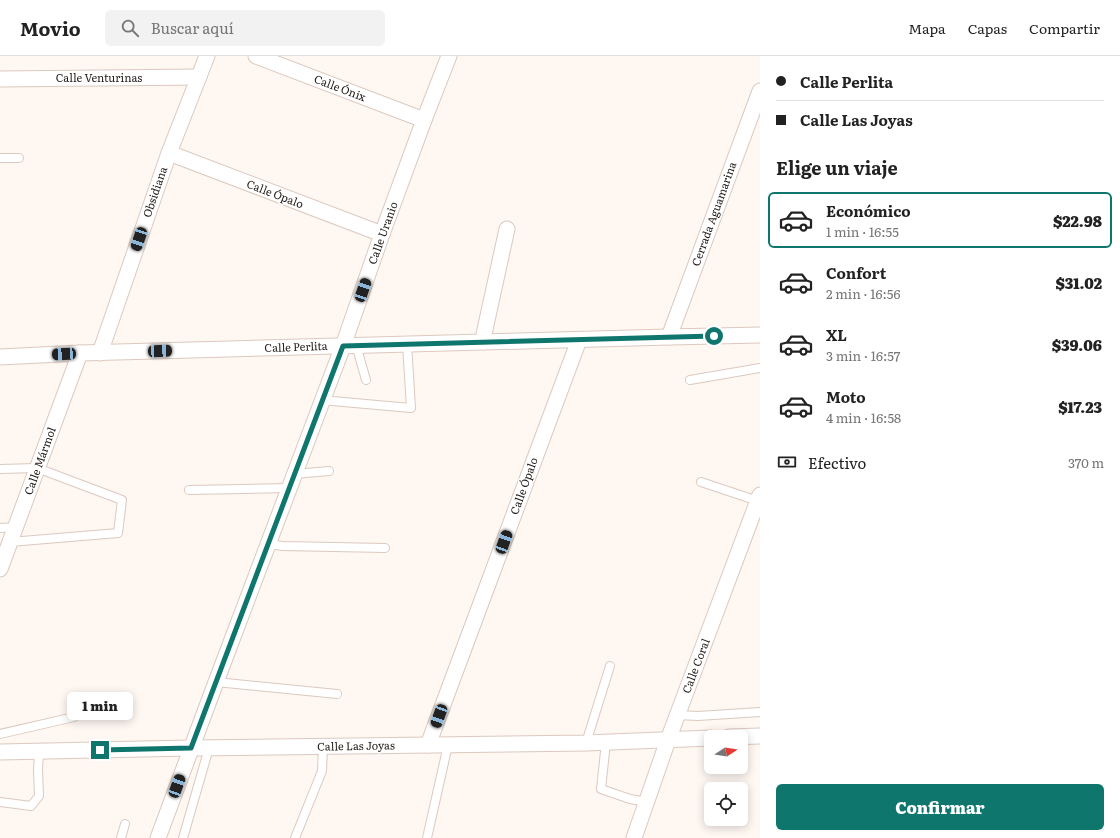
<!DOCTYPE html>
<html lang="es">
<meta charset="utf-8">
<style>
:root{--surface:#fff;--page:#f2f2f2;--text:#222;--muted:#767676;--line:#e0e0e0;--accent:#0f766e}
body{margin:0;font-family:Literata,serif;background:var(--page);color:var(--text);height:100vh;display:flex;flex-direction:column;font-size:15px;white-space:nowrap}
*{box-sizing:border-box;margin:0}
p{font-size:13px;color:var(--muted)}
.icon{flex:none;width:22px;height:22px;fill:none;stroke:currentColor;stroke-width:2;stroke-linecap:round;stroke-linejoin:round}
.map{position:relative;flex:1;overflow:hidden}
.details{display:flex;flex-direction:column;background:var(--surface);width:360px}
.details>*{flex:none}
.hud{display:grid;align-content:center;height:88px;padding:0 16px;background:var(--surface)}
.needle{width:26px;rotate:78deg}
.tools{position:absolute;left:704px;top:674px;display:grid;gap:8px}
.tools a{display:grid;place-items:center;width:44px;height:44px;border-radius:6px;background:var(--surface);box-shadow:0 2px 10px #0003;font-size:20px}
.end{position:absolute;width:18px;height:18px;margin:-9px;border:5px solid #0f766e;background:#fff;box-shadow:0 0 0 2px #fff}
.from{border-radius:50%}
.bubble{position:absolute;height:28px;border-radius:6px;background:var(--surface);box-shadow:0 2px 10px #0003;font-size:13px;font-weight:800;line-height:28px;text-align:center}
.car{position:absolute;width:12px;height:24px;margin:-12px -6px;border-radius:5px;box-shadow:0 0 3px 1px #0007;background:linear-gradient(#222 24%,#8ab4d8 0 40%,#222 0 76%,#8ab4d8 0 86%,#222 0)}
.hud b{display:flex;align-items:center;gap:14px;height:38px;font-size:15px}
.hud b+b{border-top:1px solid var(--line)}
.hud i{width:10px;height:10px;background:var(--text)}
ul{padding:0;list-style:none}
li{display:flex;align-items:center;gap:12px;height:56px;margin:0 8px 6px;padding:0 8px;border:2px solid transparent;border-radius:6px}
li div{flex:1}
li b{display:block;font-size:15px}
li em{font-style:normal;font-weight:800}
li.on{border-color:var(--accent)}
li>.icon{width:36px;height:36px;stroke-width:1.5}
h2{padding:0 16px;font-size:18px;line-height:48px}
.pay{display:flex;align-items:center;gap:10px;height:44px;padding:0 16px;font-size:15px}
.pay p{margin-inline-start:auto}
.button{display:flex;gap:8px;margin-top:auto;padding:8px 16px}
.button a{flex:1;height:46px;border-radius:6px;background:var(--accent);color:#fff;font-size:16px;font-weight:800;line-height:46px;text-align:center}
header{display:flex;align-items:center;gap:24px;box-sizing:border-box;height:56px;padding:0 20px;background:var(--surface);border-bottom:1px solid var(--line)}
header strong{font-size:19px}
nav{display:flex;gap:22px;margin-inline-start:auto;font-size:14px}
.search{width:280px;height:36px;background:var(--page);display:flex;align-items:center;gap:10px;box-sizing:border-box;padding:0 14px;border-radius:6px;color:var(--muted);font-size:15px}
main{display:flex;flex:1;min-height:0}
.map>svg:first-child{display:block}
</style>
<header>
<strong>Movio</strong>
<div class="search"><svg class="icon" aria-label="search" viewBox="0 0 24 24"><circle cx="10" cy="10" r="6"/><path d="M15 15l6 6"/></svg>Buscar aquí</div>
<nav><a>Mapa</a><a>Capas</a><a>Compartir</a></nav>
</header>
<main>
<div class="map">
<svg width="760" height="782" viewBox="0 0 760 782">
<rect width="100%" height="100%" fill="#fef7f2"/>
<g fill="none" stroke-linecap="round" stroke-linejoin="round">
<g stroke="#dcc9bf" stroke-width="10">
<g id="service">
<polyline points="0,102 19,102"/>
<polyline points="356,289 366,324"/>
<polyline points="690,324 760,312"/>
<polyline points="323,343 332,345 411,352 407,288"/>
<polyline points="0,413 37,412 122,444 118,477 10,486"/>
<polyline points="294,418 329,415"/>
<polyline points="701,426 758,445"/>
<polyline points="189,434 289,432"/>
<polyline points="0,472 15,471"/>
<polyline points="268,488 283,490 385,492"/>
<polyline points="216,626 337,638"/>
<polyline points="677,659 698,660 760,656"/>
<polyline points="0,678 74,661"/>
<polyline points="606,686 601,733 630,743 647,746"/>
<polyline points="586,687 610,610"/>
<polyline points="0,746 31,750 39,740 38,714 39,696"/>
<polyline points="121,782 125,768"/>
<polyline points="183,782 209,692"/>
<polyline points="295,782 322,715 323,690"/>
<polyline points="427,782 448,689"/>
</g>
</g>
<g stroke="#dcc9bf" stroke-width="17">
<g id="minor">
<polyline points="256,0 424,64"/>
<polyline points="0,23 199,21"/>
<polyline points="169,97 382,178"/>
<polyline points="669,281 760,35"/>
<polyline points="484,286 484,278 507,173"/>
<polyline points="100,297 169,97 207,0"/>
<polyline points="0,301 80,297 669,281 760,279"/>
<polyline points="0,513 80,297"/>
<polyline points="729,681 760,680"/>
<polyline points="428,689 579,284"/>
<polyline points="0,696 191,692 586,687 711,682"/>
<polyline points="158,782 216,626 343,290 382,178 424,64 449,0"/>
<polyline points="634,782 668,684 760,439"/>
</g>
</g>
<use href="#service" stroke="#fff" stroke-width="8"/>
<use href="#minor" stroke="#fff" stroke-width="15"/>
</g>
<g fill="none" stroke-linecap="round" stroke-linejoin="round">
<polyline stroke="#0f766e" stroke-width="5" points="100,694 191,692 343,290 714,280"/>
</g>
<g text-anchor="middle" stroke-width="3" stroke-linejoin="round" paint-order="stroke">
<g font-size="11" fill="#221b18" stroke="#fff">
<text x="99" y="26">Calle Venturinas</text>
<text transform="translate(340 32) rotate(21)" y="4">Calle Ónix</text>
<text transform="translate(155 136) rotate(-71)" y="4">Obsidiana</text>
<text transform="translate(275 138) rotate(21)" y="4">Calle Ópalo</text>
<text transform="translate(714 158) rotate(-70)" y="4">Cerrada Aguamarina</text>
<text transform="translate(383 177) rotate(-70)" y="4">Calle Uranio</text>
<text transform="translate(296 291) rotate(-2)" y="4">Calle Perlita</text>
<text transform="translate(40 405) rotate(-70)" y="4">Calle Mármol</text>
<text transform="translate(524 430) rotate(-70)" y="4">Calle Ópalo</text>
<text transform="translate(696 610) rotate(-69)" y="4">Calle Coral</text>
<text transform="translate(356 690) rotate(-1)" y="4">Calle Las Joyas</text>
</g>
</g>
</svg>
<div class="tools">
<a><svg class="needle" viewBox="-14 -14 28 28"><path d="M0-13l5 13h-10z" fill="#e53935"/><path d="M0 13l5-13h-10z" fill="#767676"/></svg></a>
<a><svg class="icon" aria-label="locate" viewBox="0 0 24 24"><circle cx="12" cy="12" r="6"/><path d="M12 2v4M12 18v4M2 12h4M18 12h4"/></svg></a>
</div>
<i class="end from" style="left:714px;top:280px"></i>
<i class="end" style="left:100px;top:694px"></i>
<div class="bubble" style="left:67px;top:636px;width:66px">1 min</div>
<i class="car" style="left:139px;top:183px;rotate:199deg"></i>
<i class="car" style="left:363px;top:234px;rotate:19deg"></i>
<i class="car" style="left:160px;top:295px;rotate:88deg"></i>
<i class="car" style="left:64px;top:298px;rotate:267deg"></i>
<i class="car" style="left:504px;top:486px;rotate:20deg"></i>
<i class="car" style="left:439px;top:660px;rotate:200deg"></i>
<i class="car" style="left:177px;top:730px;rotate:20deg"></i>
</div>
<section class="details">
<div class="hud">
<b><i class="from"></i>Calle Perlita</b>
<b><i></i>Calle Las Joyas</b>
</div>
<h2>Elige un viaje</h2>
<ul>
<li class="on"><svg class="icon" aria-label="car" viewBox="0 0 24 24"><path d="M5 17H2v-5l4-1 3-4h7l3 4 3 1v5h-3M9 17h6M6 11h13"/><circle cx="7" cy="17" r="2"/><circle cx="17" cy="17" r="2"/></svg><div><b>Económico</b><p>1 min · 16:55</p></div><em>$22.98</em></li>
<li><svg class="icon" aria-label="car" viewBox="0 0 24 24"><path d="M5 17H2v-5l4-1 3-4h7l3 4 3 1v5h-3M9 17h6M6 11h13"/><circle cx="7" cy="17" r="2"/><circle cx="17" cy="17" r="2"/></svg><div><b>Confort</b><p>2 min · 16:56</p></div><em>$31.02</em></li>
<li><svg class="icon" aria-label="car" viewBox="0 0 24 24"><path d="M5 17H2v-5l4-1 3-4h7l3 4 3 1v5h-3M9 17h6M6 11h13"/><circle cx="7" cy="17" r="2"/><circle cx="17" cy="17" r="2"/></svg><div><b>XL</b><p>3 min · 16:57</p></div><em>$39.06</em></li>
<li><svg class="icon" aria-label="car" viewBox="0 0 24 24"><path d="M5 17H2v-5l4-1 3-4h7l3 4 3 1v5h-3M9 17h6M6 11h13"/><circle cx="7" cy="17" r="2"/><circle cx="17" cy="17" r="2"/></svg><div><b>Moto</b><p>4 min · 16:58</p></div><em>$17.23</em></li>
</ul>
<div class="pay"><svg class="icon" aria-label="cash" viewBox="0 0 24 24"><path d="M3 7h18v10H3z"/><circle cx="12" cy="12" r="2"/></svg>Efectivo<p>370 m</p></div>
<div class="button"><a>Confirmar</a></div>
</section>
</main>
